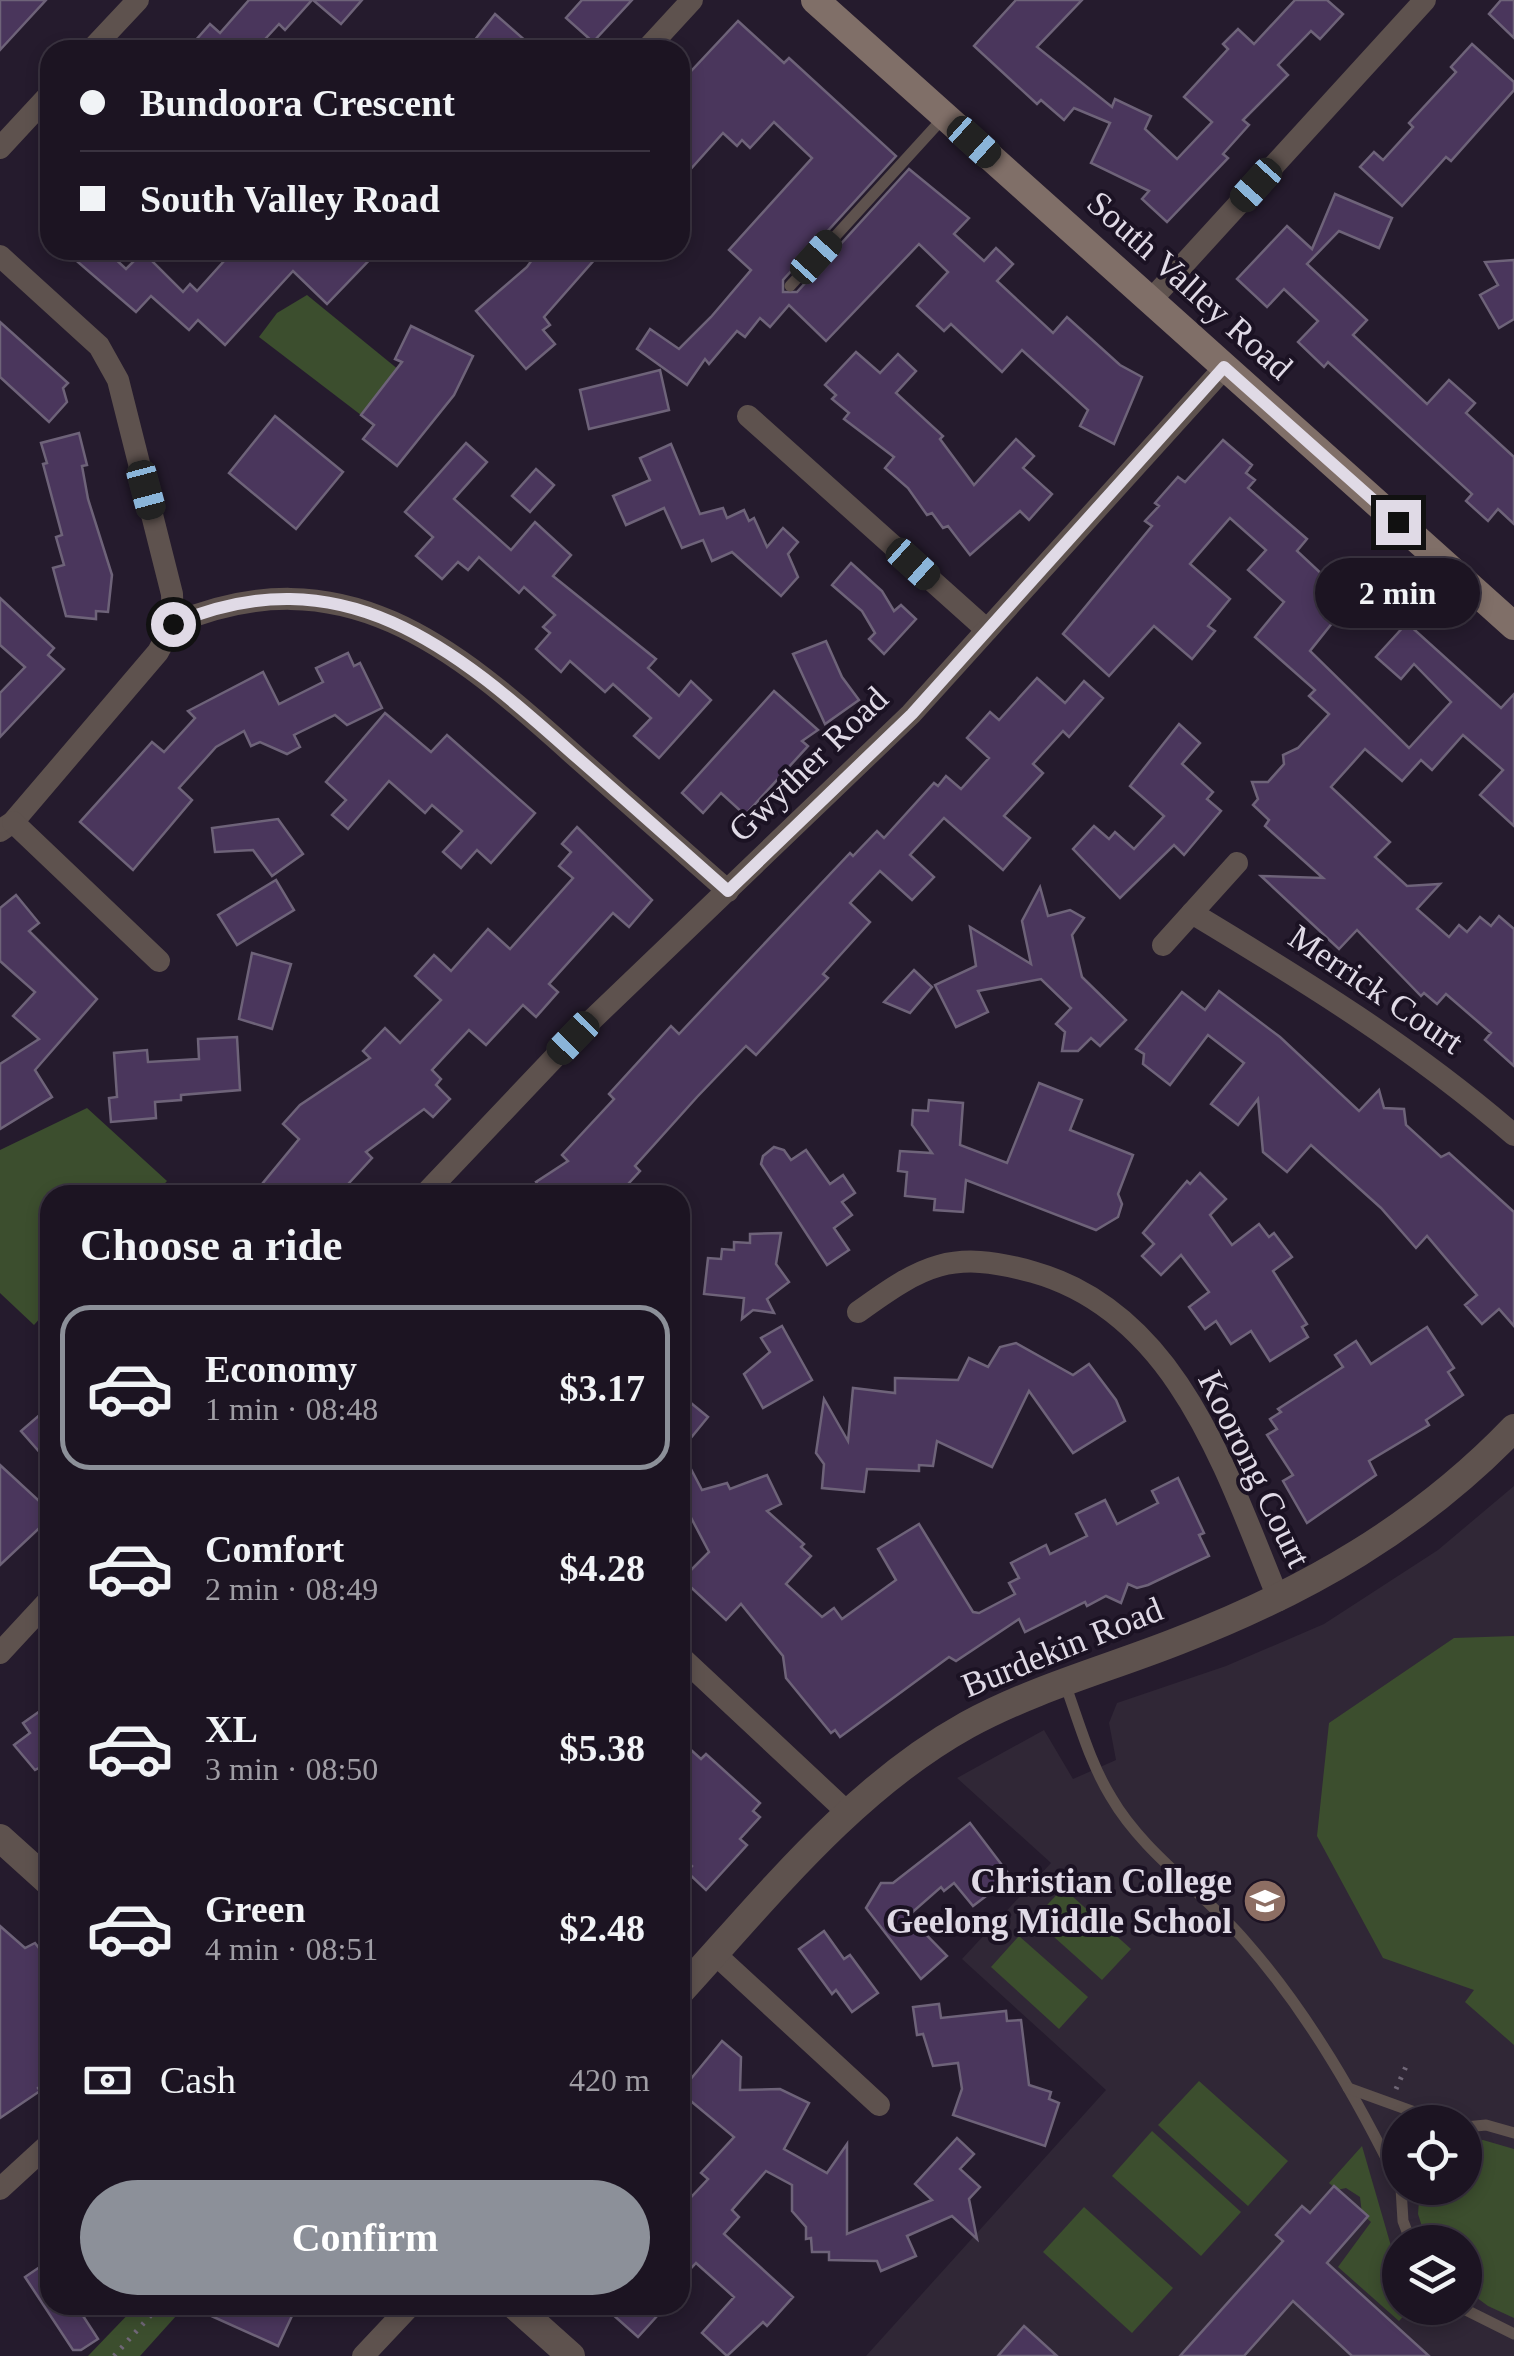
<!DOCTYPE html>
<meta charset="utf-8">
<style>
:root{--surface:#1c1422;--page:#29212f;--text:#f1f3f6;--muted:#a09ea5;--line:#3a3340;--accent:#8c9099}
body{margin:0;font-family:Georgia,serif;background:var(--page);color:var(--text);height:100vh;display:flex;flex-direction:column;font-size:38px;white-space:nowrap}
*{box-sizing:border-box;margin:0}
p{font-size:32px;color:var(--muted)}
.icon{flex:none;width:55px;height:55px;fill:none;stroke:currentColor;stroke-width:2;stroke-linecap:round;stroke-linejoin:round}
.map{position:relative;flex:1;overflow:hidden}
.sheet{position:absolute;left:40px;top:1185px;width:650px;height:1130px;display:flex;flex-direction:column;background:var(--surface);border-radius:30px;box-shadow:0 5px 15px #0003,0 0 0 2px var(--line)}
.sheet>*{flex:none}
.hud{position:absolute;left:40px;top:40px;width:650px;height:220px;border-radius:30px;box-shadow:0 5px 15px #0003,0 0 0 2px var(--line);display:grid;align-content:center;height:220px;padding:0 40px;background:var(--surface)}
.buttons{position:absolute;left:1382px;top:2105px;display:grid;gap:20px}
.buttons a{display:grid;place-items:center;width:100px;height:100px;border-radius:50%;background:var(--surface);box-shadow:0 5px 15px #0003,0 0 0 2px var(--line);font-size:50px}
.end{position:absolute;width:45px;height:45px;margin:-22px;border:12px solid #e0dae6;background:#111;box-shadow:0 0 0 5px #111}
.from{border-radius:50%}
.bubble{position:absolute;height:70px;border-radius:35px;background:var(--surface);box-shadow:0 5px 15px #0003,0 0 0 2px var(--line);font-size:32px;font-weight:600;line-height:70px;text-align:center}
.car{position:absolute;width:30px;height:60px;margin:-30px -15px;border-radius:12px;box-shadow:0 0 8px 2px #0007;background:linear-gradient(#222 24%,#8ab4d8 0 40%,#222 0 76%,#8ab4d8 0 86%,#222 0)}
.hud b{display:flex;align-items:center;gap:35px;height:95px;font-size:38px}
.hud b+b{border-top:2px solid var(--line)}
.hud i{width:25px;height:25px;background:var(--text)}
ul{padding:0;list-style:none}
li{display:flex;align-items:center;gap:30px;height:165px;margin:0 20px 15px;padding:0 20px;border:5px solid transparent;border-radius:30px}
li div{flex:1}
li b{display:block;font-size:38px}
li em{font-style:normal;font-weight:600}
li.selected{border-color:var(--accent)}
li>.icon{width:90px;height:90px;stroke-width:1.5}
h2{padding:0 40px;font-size:45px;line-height:120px}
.pay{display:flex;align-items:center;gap:25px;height:110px;padding:0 40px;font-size:38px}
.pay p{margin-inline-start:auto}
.primary-button{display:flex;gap:20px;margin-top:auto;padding:20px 40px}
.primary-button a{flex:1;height:115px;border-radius:60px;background:var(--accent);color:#fff;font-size:40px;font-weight:600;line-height:115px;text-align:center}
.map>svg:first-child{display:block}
</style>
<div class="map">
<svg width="1514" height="2356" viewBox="0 0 1514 2356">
<rect width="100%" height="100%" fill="#251b2d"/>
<path fill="#302736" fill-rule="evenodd" d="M1514,1486V2356H866L1106,2090L962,1959L1051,1863L957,1778L1044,1730L1073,1779L1116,1760L1109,1723L1117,1703L1226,1666L1324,1624L1438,1550ZM1400,2122H1465V2188H1400ZM1400,2242H1465V2308H1400Z"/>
<g fill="#3c4e2e">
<polygon points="307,295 399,370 361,415 259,337 277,313"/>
<polygon points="87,1108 167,1181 154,1195 50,1195 50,1307 34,1325 0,1293 0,1150"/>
<polygon points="1514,1636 1514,2045 1465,2002 1474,1990 1383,1958 1317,1836 1329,1723 1454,1638"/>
<polygon points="1063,1888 1131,1949 1102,1980 1034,1919"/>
<polygon points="1019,1936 1088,1997 1059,2029 991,1967"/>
<polygon points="1199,2081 1288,2161 1248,2206 1158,2125"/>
<polygon points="1152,2131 1241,2212 1201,2256 1112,2176"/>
<polygon points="1483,2140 1514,2149 1514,2318 1488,2306 1465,2289 1465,2242 1427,2242 1418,2214 1420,2188 1465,2188 1465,2141"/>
<polygon points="1362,2146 1400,2277 1400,2308 1411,2308 1399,2321 1338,2267 1371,2222 1362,2214 1360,2197 1346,2188 1337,2190 1329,2183"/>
<polygon points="1084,2207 1173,2288 1132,2333 1043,2252"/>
<polygon points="137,2305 186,2305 140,2356 88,2356"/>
</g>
<g fill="#4a365c" stroke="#6e6379" stroke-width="2.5">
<polygon points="0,0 46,0 0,50"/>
<polygon points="249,0 312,0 285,30 279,24 255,50 187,50 210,24 220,33"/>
<polygon points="313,0 362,0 341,24"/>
<polygon points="582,0 632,0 593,42 566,18"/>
<polygon points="1016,0 1082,0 1037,47 1112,107 1115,99 1151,116 1145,129 1177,159 1212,122 1184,97 1228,49 1223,44 1238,29 1254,44 1295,0 1327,0 1343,14 1320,39 1311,31 1278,65 1288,75 1243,120 1249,125 1223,154 1228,158 1167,222 1142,199 1149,191 1091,163 1110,123 1074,108 1064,120 1041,100 1037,104 974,46"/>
<polygon points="1501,0 1514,0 1514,38 1489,14"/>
<polygon points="495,14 536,50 467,50"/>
<polygon points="738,21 784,63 789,58 896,156 783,280 783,292 797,292 909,169 969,218 954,234 984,261 996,248 1013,264 997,281 1053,333 1067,317 1120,365 1142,377 1114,444 1080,426 1088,410 1022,350 1002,372 951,324 944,331 917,306 948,272 919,244 826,341 789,305 770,327 760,318 745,337 737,331 709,364 705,359 687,385 637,349 650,329 679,349 711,317 751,270 729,250 812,158 774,122 750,148 742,140 737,146 723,133 680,181 680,83"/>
<polygon points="1472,44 1514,82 1514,90 1451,161 1446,157 1402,206 1360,167 1374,152 1383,160 1413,127 1409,123 1456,72 1451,67"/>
<polygon points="1335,194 1392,218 1379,248 1339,231 1307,264 1367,320 1353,335 1427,404 1449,380 1475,403 1466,413 1514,457 1514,524 1498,509 1488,521 1466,501 1472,494 1328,362 1324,367 1298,342 1318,321 1284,289 1267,307 1237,279 1287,226 1312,249"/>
<polygon points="64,250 114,250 110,254 126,269 143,252 183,292 190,284 197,291 234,250 334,250 344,259 354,250 379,250 327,304 293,271 225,345 198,320 189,330 151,296 136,312"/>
<polygon points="539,250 603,250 544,317 550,325 543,330 555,344 526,369 476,311 527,267"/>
<polygon points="1514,260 1514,319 1499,328 1480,295 1498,285 1485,262"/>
<polygon points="0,322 68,383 63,388 67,402 49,422 0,377"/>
<polygon points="411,326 473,356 454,395 397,466 363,439 374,425 361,415 402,362 395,359"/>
<polygon points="856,352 880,373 898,354 916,371 896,393 943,436 940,439 974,485 1016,439 1034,456 1023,468 1052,494 1029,520 1020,511 970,555 948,526 943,528 932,513 927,515 908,488 885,468 894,457 844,419 849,413 832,399 836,395 825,385"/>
<polygon points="660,370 669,410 589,429 580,390"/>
<polygon points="275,416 343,472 296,529 229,473"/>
<polygon points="79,433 87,465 82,466 88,499 112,575 108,612 96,611 96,619 66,616 53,568 64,565 56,537 62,535 43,464 47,463 41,443"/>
<polygon points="1223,440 1252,465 1246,473 1255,480 1248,488 1307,539 1297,551 1327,579 1340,569 1361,587 1310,651 1409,748 1451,702 1414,664 1401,679 1376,657 1407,623 1501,708 1514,694 1514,826 1480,795 1503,770 1463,735 1432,770 1421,760 1402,781 1365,749 1331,787 1390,842 1375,857 1407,886 1440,884 1417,909 1449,937 1459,925 1467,932 1480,917 1491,926 1499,916 1514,929 1514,1066 1485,1040 1491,1033 1446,994 1437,1004 1424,993 1421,996 1357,930 1339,949 1261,876 1323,878 1265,826 1269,820 1253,805 1258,799 1252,782 1268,782 1284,764 1283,755 1298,748 1329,714 1309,696 1315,690 1255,637 1284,602 1248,570 1266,550 1230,518 1190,564 1230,599 1208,626 1215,631 1192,659 1154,626 1109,676 1063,634 1152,526 1145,521 1159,506 1155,503 1178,477 1185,482"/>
<polygon points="466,443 487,462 454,499 511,550 535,522 571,555 553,576 656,659 648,668 679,696 691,681 711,700 659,758 634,736 651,718 613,684 605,692 570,661 561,672 536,649 550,633 543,627 555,615 524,587 519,593 479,557 468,570 458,562 442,579 416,556 433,537 405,512"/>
<polygon points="671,444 700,514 723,508 727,518 744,510 749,521 754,518 767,547 783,528 798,542 788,554 798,577 781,596 732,552 712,561 703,540 682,548 664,508 626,525 613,496 650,480 640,458"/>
<polygon points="536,469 554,485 530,512 512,496"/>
<polygon points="851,563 882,591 894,611 901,605 916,619 884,654 869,639 875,633 862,611 832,585"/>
<polygon points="0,598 54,648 48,655 64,669 0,737 0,693 25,667 0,645"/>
<polygon points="826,641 842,677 859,700 825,724 793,654"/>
<polygon points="348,653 354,666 360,663 382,708 347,725 335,715 294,735 300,747 287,754 260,742 251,746 244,731 216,747 179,788 192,800 133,870 80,822 152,742 164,752 195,718 188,711 263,672 279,704 323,682 316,668"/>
<polygon points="1037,678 1065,703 1084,681 1103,698 1069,737 1063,731 1033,764 1043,773 1004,816 1030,838 1003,870 944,818 910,855 934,877 912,900 880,871 850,903 870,922 823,974 828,978 756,1055 746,1046 697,1097 635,1166 640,1171 618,1195 544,1195 536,1182 568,1161 562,1155 614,1099 609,1094 671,1026 679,1034 850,853 853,856 877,831 884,838 934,783 938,786 946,776 961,789 989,758 967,738 990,712 999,720"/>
<polygon points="774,691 818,730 802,741 808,746 745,815 721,793 703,813 682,793"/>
<polygon points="385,713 431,752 447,735 535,813 491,863 477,850 461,868 443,852 462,831 432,805 425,813 389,781 348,829 332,815 346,800 326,782"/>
<polygon points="1179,724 1200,743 1182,764 1213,792 1207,799 1221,811 1184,855 1174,845 1120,898 1073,849 1094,826 1109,839 1115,832 1134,849 1164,816 1130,786"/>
<polygon points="278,819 303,854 272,876 253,850 215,852 212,828"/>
<polygon points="577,827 652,900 629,927 613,913 549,984 558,992 536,1017 523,1005 486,1045 469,1030 432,1070 441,1079 436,1085 450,1099 433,1117 424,1109 366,1152 372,1158 338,1195 253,1195 299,1139 283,1124 300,1105 370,1058 363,1051 385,1028 400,1043 441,1000 415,976 434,955 451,971 488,929 510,949 573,878 559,866 571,852 562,844"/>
<polygon points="276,880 294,910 237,945 218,915"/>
<polygon points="1040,887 1048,916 1070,910 1084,918 1072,935 1082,977 1126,1020 1100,1046 1091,1038 1078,1051 1062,1051 1065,1032 1056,1024 1071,1008 1041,979 978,991 988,1012 956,1027 935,985 976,966 970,927 1031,964 1022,921"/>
<polygon points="16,895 39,923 29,931 97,999 35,1070 52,1097 0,1129 0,1064 39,1039 13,1016 35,992 0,961 0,908"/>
<polygon points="252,953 291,964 272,1029 239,1019"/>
<polygon points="914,970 932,987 910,1013 884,1002"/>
<polygon points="1219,991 1280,1037 1359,1111 1379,1090 1384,1108 1404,1109 1406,1125 1441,1157 1449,1153 1514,1212 1514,1326 1499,1309 1482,1324 1465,1305 1477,1295 1427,1236 1416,1248 1381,1208 1311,1145 1287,1172 1263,1152 1258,1099 1238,1125 1211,1104 1244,1063 1208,1035 1170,1085 1143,1064 1144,1054 1136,1049 1182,992 1205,1010"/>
<polygon points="237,1037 240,1090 181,1095 181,1100 155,1102 156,1118 111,1122 109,1098 117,1097 114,1053 147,1050 148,1062 199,1059 198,1039"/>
<polygon points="1039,1083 1082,1100 1070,1130 1133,1155 1118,1194 1122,1204 1118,1217 1096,1230 966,1180 963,1212 934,1210 935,1199 905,1196 907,1172 898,1171 900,1151 932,1153 912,1125 913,1110 928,1111 929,1100 963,1103 960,1145 1007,1163"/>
<polygon points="774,1147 784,1150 791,1160 806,1150 830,1184 843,1175 855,1193 842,1202 852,1215 834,1228 849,1250 827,1265 761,1164 763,1156"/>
<polygon points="1200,1173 1226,1199 1210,1215 1232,1245 1259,1224 1269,1237 1274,1233 1292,1257 1273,1271 1307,1324 1302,1327 1308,1337 1270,1361 1251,1331 1231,1344 1216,1321 1205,1329 1189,1307 1209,1292 1181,1255 1161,1275 1142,1256 1154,1244 1143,1233 1187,1181 1190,1184"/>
<polygon points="781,1233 776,1264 789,1282 767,1299 774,1313 753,1310 742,1319 744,1298 704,1294 708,1258 721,1259 722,1249 734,1250 734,1242 750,1243 750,1234"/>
<polygon points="782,1326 812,1380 763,1408 744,1374 770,1352 761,1338"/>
<polygon points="1427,1327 1454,1368 1448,1372 1463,1395 1426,1420 1429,1425 1369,1461 1376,1475 1307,1523 1283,1481 1293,1475 1267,1435 1277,1429 1270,1419 1281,1412 1278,1409 1343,1367 1335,1355 1356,1341 1371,1364"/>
<polygon points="1016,1343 1073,1375 1089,1364 1116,1400 1125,1421 1073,1453 1029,1391 992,1467 937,1441 933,1466 919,1465 919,1471 867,1469 864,1492 822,1488 824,1464 816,1453 824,1399 848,1441 853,1388 895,1393 895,1378 958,1380 969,1358 988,1367 1000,1347"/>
<polygon points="680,1394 708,1417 681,1450 702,1490 727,1483 730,1489 767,1475 781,1504 767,1511 804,1544 801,1547 811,1556 786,1584 822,1617 834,1608 842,1619 896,1580 878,1549 919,1524 973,1612 979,1613 1015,1594 1009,1583 1019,1578 1011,1563 1046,1545 1050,1554 1087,1536 1076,1514 1105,1500 1117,1524 1158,1503 1152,1491 1178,1478 1204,1533 1199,1535 1209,1556 1148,1585 1137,1588 1128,1584 1121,1603 1106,1596 1087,1606 1085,1602 1025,1632 1019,1619 956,1661 949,1657 840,1737 835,1730 831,1733 786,1678 783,1656 741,1604 726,1620 682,1579 709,1552 687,1510 680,1513"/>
<polygon points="50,1406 50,1464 21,1431"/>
<polygon points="0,1465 50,1511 50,1518 0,1565"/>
<polygon points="50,1704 50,1762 35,1770 14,1745 30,1733 23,1723"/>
<polygon points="680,1740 701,1759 706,1754 760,1803 753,1811 760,1817 740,1839 747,1845 706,1890 687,1872 692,1866 680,1855"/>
<polygon points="970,1823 1011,1877 973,1906 954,1883 944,1891 941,1887 908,1916 947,1956 921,1979 866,1908 881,1883 893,1883"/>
<polygon points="0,1926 25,1948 35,1943 50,1962 50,2078 38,2088 40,2091 0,2118"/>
<polygon points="824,1931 844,1959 850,1955 878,1993 852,2012 836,1990 832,1994 799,1949"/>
<polygon points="939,2004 941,2018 1006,2011 1007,2021 1021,2020 1029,2085 1051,2092 1049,2099 1059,2103 1045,2146 953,2115 962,2089 958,2063 933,2066 923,2034 917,2035 913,2007"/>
<polygon points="722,2041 741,2057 740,2090 780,2089 809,2103 784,2149 827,2173 847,2144 847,2234 932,2200 915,2184 957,2138 974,2154 960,2169 980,2187 969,2199 977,2239 952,2216 907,2236 916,2256 881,2271 877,2261 829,2260 829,2252 812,2252 811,2238 806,2239 806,2227 792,2211 792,2185 766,2171 732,2210 739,2217 724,2234 793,2297 767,2326 763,2322 727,2356 702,2333 734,2297 696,2263 680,2280 680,2209 708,2179 701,2173 734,2137 680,2092"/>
<polygon points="1334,2186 1368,2216 1327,2263 1429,2356 1352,2356 1293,2301 1244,2356 1180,2356 1283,2241 1276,2235 1302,2206 1310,2213"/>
<polygon points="50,2260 50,2305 76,2305 98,2339 81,2350 73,2350 25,2277"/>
<polygon points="187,2305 297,2305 278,2346"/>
<polygon points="602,2305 667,2305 638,2337"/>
<polygon points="1024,2326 1057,2356 998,2356"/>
</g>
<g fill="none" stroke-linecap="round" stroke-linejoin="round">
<g stroke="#706777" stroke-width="5" stroke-dasharray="2.5 8" stroke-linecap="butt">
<polyline points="1396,2089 1408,2062"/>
<polyline points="114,2356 160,2305"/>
</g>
<g stroke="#5e524e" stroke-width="11">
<polyline points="790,286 945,116"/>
<path d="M1065,1684C1079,1722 1090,1763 1111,1797C1144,1854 1204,1892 1246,1942C1309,2014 1358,2100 1400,2186"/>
<polyline points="1348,2088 1442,2122"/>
<polyline points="1465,2127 1486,2125 1514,2133"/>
<polyline points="1401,2188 1403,2221 1411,2242"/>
<polyline points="1462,2308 1514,2334"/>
</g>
<g stroke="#5e524e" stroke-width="22">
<polyline points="91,50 138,0"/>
<polyline points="646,50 692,0"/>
<polyline points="0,148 50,94"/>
<polyline points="0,256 99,346 118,380 172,594 173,624 158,652 13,822 0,831"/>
<polyline points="1151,300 1425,0"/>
<polyline points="748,416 987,630"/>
<path d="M173,624C343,552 454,647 573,754C625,800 676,845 728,891"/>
<polyline points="13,822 159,961"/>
<path d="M1192,913C1305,981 1414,1048 1514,1135"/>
<polyline points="1163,945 1237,863"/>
<polyline points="424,1195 573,1038 911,714 1225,367"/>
<path d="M858,1312C923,1265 951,1249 1033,1272C1179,1313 1227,1475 1279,1600"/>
<polyline points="0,1653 50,1599"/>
<polyline points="680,1656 848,1813"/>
<polyline points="715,1954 879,2105"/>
<polyline points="0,2189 50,2143"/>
<polyline points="363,2356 411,2305"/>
</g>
<g stroke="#5e524e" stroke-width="28">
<polyline points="0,1838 50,1883"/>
<path d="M680,1992C767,1897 852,1789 967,1725C1035,1688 1107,1669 1178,1641C1305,1592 1419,1527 1514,1428"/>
<polyline points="514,2305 571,2356"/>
</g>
<polyline stroke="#806f68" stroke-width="28" points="815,0 1514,626"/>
</g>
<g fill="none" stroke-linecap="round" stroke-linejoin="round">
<path stroke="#e0dae6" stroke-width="12" d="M173,624C342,552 455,648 573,754C625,799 676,845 728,891L912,714L1224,367L1398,522"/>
</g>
<defs>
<g id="school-disc" transform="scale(2.25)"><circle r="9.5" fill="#8d6e63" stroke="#1b1223"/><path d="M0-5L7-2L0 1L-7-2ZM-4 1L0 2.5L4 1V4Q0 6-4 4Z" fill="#fff"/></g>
</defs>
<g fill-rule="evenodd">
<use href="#school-disc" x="1265" y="1901"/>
</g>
<g text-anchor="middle" stroke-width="8" stroke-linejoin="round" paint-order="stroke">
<g font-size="35" fill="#e0dae6" stroke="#1b1223">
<text transform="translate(1190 285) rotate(42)" y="12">South Valley Road</text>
<text transform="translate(808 764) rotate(-44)" y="12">Gwyther Road</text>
<text transform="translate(1376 989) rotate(34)" y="12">Merrick Court</text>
<text transform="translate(1255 1469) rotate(64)" y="12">Koorong Court</text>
<text transform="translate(1062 1647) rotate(-22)" y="12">Burdekin Road</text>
</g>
<g font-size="35" font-weight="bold" fill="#e0dae6" stroke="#1b1223" text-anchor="end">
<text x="1232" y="1893">Christian College<tspan x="1232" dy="40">Geelong Middle School</tspan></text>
</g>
</g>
</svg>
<div class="buttons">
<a><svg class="icon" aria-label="locate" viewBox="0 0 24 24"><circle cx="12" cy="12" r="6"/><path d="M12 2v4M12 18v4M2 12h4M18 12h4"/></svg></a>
<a><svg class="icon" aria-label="layers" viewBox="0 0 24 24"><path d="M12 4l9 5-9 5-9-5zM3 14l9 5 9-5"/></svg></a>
</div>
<i class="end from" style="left:173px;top:624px"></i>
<i class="end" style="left:1398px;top:522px"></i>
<div class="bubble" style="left:1315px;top:558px;width:165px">2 min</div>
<i class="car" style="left:974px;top:142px;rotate:132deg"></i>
<i class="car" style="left:1256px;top:185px;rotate:222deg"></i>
<i class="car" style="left:816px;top:257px;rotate:42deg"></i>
<i class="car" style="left:146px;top:490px;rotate:165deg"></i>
<i class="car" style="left:913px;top:564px;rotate:132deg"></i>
<i class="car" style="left:573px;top:1038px;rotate:224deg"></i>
<div class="hud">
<b><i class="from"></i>Bundoora Crescent</b>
<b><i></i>South Valley Road</b>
</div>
<section class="sheet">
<h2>Choose a ride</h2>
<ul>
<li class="selected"><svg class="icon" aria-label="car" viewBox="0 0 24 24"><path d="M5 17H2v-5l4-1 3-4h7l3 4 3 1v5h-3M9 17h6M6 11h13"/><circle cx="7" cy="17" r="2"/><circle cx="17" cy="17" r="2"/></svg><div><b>Economy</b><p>1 min · 08:48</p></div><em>$3.17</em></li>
<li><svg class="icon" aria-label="car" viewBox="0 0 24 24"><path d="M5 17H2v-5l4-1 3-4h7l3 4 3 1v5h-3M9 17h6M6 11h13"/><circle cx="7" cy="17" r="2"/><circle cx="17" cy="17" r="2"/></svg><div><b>Comfort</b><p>2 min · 08:49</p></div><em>$4.28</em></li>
<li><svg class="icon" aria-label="car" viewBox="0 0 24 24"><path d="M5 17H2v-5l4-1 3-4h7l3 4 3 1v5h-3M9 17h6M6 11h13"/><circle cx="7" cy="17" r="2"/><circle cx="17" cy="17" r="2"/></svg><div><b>XL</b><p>3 min · 08:50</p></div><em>$5.38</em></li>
<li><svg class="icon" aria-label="car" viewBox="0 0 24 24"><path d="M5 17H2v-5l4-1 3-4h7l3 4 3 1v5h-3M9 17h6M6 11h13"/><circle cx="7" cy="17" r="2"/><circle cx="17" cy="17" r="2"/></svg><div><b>Green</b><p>4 min · 08:51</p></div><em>$2.48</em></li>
</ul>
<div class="pay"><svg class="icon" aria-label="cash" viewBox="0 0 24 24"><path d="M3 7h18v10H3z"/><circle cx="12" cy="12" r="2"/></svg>Cash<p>420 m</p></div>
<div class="primary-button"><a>Confirm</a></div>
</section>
</div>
